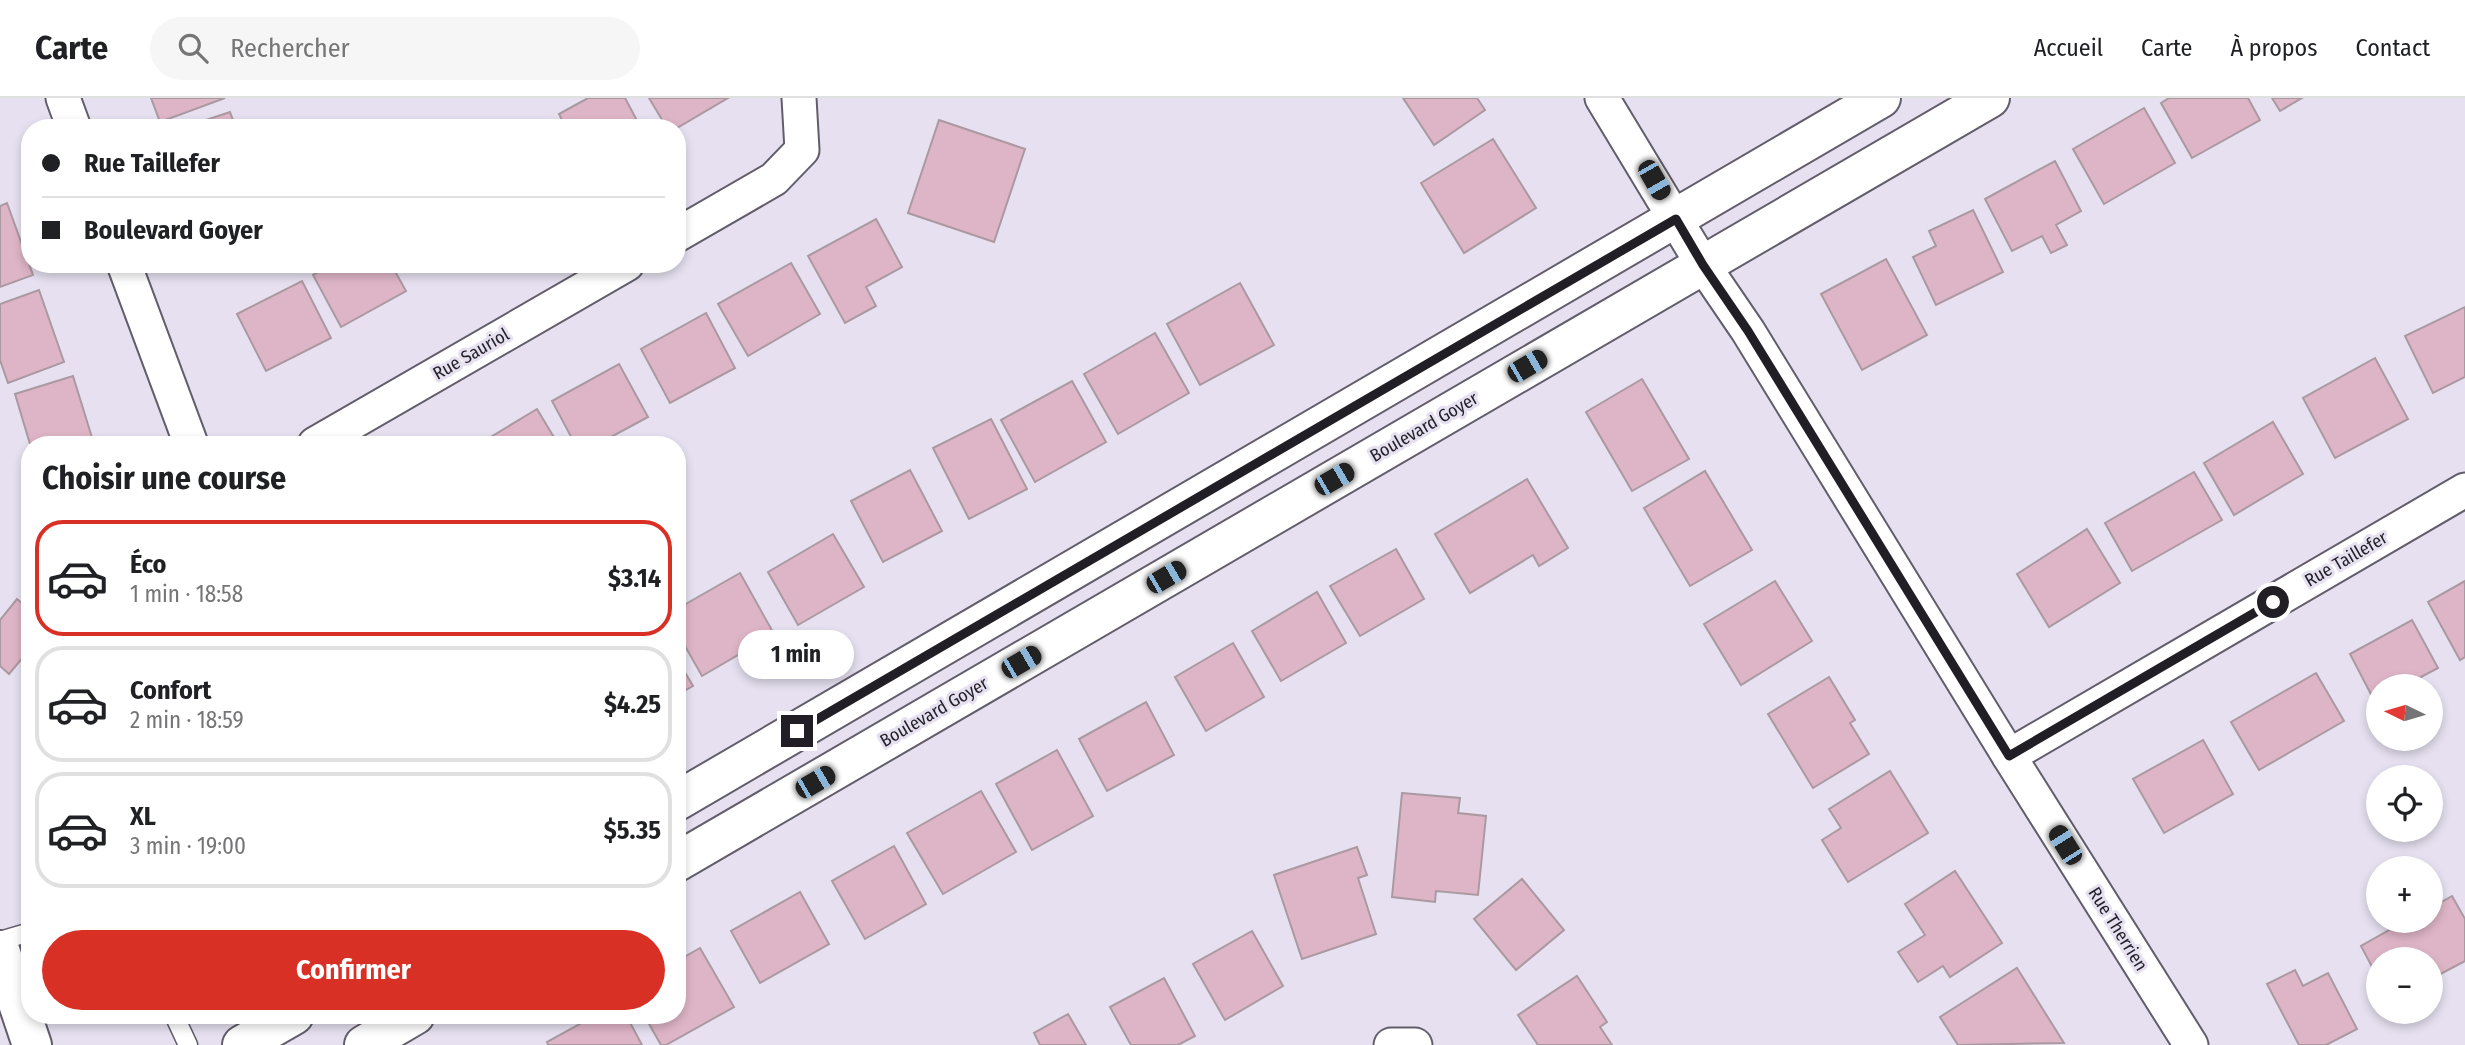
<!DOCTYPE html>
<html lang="fr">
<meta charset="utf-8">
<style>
:root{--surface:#fff;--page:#f6f6f6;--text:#202124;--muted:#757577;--line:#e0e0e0;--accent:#d93025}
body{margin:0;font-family:"Fira Sans Condensed",sans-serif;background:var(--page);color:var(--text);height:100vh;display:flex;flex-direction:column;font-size:26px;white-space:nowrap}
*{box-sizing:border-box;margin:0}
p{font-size:23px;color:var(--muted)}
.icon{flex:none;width:38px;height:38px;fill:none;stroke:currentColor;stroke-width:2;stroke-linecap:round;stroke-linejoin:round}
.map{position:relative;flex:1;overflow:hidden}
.panel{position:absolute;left:21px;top:338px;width:665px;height:588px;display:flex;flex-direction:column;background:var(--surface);border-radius:28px;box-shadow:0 4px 10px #0003}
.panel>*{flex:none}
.top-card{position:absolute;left:21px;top:21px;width:665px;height:154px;border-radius:28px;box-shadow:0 4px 10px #0003;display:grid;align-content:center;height:154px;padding:0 21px;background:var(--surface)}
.needle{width:46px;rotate:275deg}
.buttons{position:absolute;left:2366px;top:576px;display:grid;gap:14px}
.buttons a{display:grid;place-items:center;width:77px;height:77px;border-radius:50%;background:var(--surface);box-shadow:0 4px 10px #0003;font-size:35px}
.end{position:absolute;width:32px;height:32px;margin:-16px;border:9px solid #211f25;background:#fff;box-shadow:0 0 0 4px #fff}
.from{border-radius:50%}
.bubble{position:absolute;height:49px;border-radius:24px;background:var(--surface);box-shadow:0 4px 10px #0003;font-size:23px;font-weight:700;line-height:49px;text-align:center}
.car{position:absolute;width:21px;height:42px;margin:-21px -10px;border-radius:9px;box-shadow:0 0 5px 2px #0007;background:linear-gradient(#222 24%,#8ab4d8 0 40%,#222 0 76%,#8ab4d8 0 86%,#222 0)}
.top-card b{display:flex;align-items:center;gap:24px;height:66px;font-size:26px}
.top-card b+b{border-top:2px solid var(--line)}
.top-card i{width:18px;height:18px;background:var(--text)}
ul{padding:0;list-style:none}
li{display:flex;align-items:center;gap:21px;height:116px;margin:0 14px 10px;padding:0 7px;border:4px solid var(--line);border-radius:28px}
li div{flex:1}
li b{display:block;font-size:26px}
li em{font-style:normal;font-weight:700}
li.on{border-color:var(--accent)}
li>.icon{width:63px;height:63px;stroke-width:1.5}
h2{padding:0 21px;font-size:32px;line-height:84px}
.button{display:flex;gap:14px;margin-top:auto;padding:14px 21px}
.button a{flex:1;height:80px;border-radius:42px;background:var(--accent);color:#fff;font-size:28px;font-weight:700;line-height:80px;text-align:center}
header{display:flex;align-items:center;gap:42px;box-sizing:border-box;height:98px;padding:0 35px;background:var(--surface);border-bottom:2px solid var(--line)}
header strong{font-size:33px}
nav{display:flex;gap:38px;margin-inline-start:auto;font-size:24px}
.search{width:490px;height:63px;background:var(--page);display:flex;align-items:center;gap:18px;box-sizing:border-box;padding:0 24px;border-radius:38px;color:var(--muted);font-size:26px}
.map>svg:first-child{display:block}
</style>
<header>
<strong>Carte</strong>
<div class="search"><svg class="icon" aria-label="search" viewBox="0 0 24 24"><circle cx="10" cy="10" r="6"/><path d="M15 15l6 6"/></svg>Rechercher</div>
<nav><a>Accueil</a><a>Carte</a><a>À propos</a><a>Contact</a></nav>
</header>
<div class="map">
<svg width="2465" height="947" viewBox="0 0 2465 947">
<rect width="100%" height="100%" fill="#e6e0f0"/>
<g fill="#deb5c7" stroke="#aa99a0" stroke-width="2">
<polygon points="151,0 225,0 160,24"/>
<polygon points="588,0 625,0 641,30 566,30 559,16"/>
<polygon points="649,0 728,0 677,30 667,30"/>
<polygon points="1403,0 1477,0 1485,12 1434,47"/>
<polygon points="2169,0 2248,0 2260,22 2192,60 2161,5"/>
<polygon points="2272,0 2302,0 2280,13"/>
<polygon points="2144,10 2175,65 2104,106 2073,51"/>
<polygon points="230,14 236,30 182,30"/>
<polygon points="939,22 1025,51 994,144 908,115"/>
<polygon points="1493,41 1536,110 1464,155 1421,85"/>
<polygon points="2055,63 2081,113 2056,127 2067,147 2051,155 2042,138 2012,153 1985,101"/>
<polygon points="7,105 33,177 0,189 0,108"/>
<polygon points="1973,112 2003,174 1936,207 1913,159 1936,148 1929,133"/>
<polygon points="876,121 902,169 866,189 876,208 845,225 808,158"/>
<polygon points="1886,161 1927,237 1862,272 1821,196"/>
<polygon points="791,165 820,216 748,258 718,206"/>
<polygon points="326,166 391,166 406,193 341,229 313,177 327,169"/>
<polygon points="302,183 331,240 266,273 237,216"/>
<polygon points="1240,185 1274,247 1200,287 1167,226"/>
<polygon points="39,192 64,264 8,285 0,262 0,206"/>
<polygon points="2465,209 2465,279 2433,295 2405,238"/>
<polygon points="706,215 735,270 670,305 641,251"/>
<polygon points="1155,235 1189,295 1118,336 1084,276"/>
<polygon points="2375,260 2408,321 2335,360 2303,300"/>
<polygon points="619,266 648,319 598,346 575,346 552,303"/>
<polygon points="73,278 94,346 30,346 15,296"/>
<polygon points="1642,281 1689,361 1632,393 1586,314"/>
<polygon points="1072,283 1106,344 1035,384 1001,322"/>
<polygon points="537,311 558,346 479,346"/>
<polygon points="991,321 1027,391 969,421 933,350"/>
<polygon points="2273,324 2303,376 2234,417 2204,365"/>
<polygon points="910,372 942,433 883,464 851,403"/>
<polygon points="1705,373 1752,452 1690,488 1644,410"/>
<polygon points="2194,374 2222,422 2132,473 2105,425"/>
<polygon points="1527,381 1568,450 1539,468 1533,457 1470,495 1435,436"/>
<polygon points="2087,431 2120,485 2049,529 2017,476"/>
<polygon points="833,436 864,489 798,527 768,474"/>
<polygon points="1396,451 1424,501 1360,538 1330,488"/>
<polygon points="740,475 774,536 702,578 677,534 677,511"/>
<polygon points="1775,483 1812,543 1741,587 1704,526"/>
<polygon points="2465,483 2465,559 2460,562 2428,504"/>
<polygon points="1317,494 1346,545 1281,583 1252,533"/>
<polygon points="17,501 30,512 30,551 9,576 0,568 0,522"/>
<polygon points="2412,522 2438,570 2404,588 2378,588 2378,602 2375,604 2350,556"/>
<polygon points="1233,545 1264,599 1206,633 1175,579"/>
<polygon points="677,561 693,588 677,597"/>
<polygon points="2316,575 2344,623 2259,672 2231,624"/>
<polygon points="1829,579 1855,622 1850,625 1869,656 1813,690 1768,616"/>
<polygon points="1146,604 1174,657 1107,693 1079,641"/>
<polygon points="2203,642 2233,696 2164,735 2133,681"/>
<polygon points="1057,652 1093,718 1032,752 996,686"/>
<polygon points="1890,673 1928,735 1848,784 1822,742 1841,730 1829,711"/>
<polygon points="981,693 1016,754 943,796 907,735"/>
<polygon points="1402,695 1460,700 1458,715 1486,718 1478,797 1436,793 1435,804 1392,799"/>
<polygon points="894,748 926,806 865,841 832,783"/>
<polygon points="1357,749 1367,777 1358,780 1376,836 1302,861 1274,777"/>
<polygon points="1955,773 2002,845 1950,879 1943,868 1918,884 1898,854 1925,837 1905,806"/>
<polygon points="1522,781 1564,832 1516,872 1474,821"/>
<polygon points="800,794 829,846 760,885 731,833"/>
<polygon points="2452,798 2465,821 2465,863 2431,881 2431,861 2378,861 2378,880 2361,848 2407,822 2431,822 2431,810"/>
<polygon points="1252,833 1283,888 1225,922 1193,866"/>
<polygon points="700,850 734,909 666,947 661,947 644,917 677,917 677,863"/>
<polygon points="2017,870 2064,945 1958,947 1940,919"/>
<polygon points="2295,872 2303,888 2328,875 2357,931 2326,947 2299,947 2267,886"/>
<polygon points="1577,878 1607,924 1600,929 1612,947 1538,947 1518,917"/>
<polygon points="1164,880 1195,938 1178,947 1131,947 1110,909"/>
<polygon points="1068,916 1086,947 1040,947 1034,935"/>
<polygon points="596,917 626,917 642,947 548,947 547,944"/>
</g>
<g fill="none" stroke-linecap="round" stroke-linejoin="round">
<g stroke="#635d6b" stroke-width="21">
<g id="lane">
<polyline points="0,843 30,834"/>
<polyline points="174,917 188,947"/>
</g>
</g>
<g stroke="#635d6b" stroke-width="37">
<g id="street">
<polyline points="63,0 74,30"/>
<polyline points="1602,0 1703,167 1748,233 2009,658 2191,947"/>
<polyline points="677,137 774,81 802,52 799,0"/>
<polyline points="124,166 191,346"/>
<polyline points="315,346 627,166"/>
<polyline points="2009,658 2465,392"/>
<polyline points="1391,947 1415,947"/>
</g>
</g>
<g stroke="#635d6b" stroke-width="42">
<g id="secondary">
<polyline points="677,703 1881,0"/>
<polyline points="677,764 1990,0"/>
<polyline points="0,852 32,947"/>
<polyline points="242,947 294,917"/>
<polyline points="364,947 415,917"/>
</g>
</g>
<use href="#lane" stroke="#fff" stroke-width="18"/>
<use href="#street" stroke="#fff" stroke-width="33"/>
<use href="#secondary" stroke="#fff" stroke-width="38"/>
</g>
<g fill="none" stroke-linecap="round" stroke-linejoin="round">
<polyline stroke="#211f25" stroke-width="9" points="797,633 1676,121 1703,167 1748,233 2009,658 2273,504"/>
</g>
<g text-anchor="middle" stroke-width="6" stroke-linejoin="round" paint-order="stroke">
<g font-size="18" fill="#211f25" stroke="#e6e0f0">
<text transform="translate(471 256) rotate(-30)" y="6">Rue Sauriol</text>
<text transform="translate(1424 329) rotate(-30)" y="6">Boulevard Goyer</text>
<text transform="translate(2346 461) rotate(-30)" y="6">Rue Taillefer</text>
<text transform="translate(934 614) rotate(-30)" y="6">Boulevard Goyer</text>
<text transform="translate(2118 831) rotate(58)" y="6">Rue Therrien</text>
</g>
</g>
</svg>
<div class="buttons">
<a><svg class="needle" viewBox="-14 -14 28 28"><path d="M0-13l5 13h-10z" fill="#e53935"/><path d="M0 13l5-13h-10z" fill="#757577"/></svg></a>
<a><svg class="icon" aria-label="locate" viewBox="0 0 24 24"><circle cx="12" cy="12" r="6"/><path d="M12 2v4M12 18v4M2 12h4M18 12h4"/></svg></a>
<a>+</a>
<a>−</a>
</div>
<i class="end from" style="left:2273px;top:504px"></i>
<i class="end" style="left:797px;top:633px"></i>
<div class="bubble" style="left:738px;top:532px;width:116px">1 min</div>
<i class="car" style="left:1654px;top:82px;rotate:150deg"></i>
<i class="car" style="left:1527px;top:268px;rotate:60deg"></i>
<i class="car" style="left:1334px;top:381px;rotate:60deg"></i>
<i class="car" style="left:1166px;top:479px;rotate:60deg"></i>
<i class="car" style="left:1021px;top:564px;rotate:60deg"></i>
<i class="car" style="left:815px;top:684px;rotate:60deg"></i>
<i class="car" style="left:2065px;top:747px;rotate:328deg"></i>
<div class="top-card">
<b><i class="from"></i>Rue Taillefer</b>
<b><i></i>Boulevard Goyer</b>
</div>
<section class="panel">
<h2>Choisir une course</h2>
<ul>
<li class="on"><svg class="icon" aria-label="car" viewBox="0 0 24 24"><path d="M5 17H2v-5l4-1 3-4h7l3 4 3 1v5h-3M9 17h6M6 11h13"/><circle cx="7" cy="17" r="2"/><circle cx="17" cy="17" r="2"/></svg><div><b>Éco</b><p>1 min · 18:58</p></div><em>$3.14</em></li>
<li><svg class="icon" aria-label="car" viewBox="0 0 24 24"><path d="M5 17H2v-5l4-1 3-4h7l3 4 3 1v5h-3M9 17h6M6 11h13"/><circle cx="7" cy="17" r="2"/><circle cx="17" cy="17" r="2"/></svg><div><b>Confort</b><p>2 min · 18:59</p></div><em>$4.25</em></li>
<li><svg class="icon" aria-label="car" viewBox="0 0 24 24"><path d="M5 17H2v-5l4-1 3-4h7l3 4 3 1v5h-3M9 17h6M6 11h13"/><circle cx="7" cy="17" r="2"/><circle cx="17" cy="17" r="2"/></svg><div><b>XL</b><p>3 min · 19:00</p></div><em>$5.35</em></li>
</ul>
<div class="button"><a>Confirmer</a></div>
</section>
</div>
